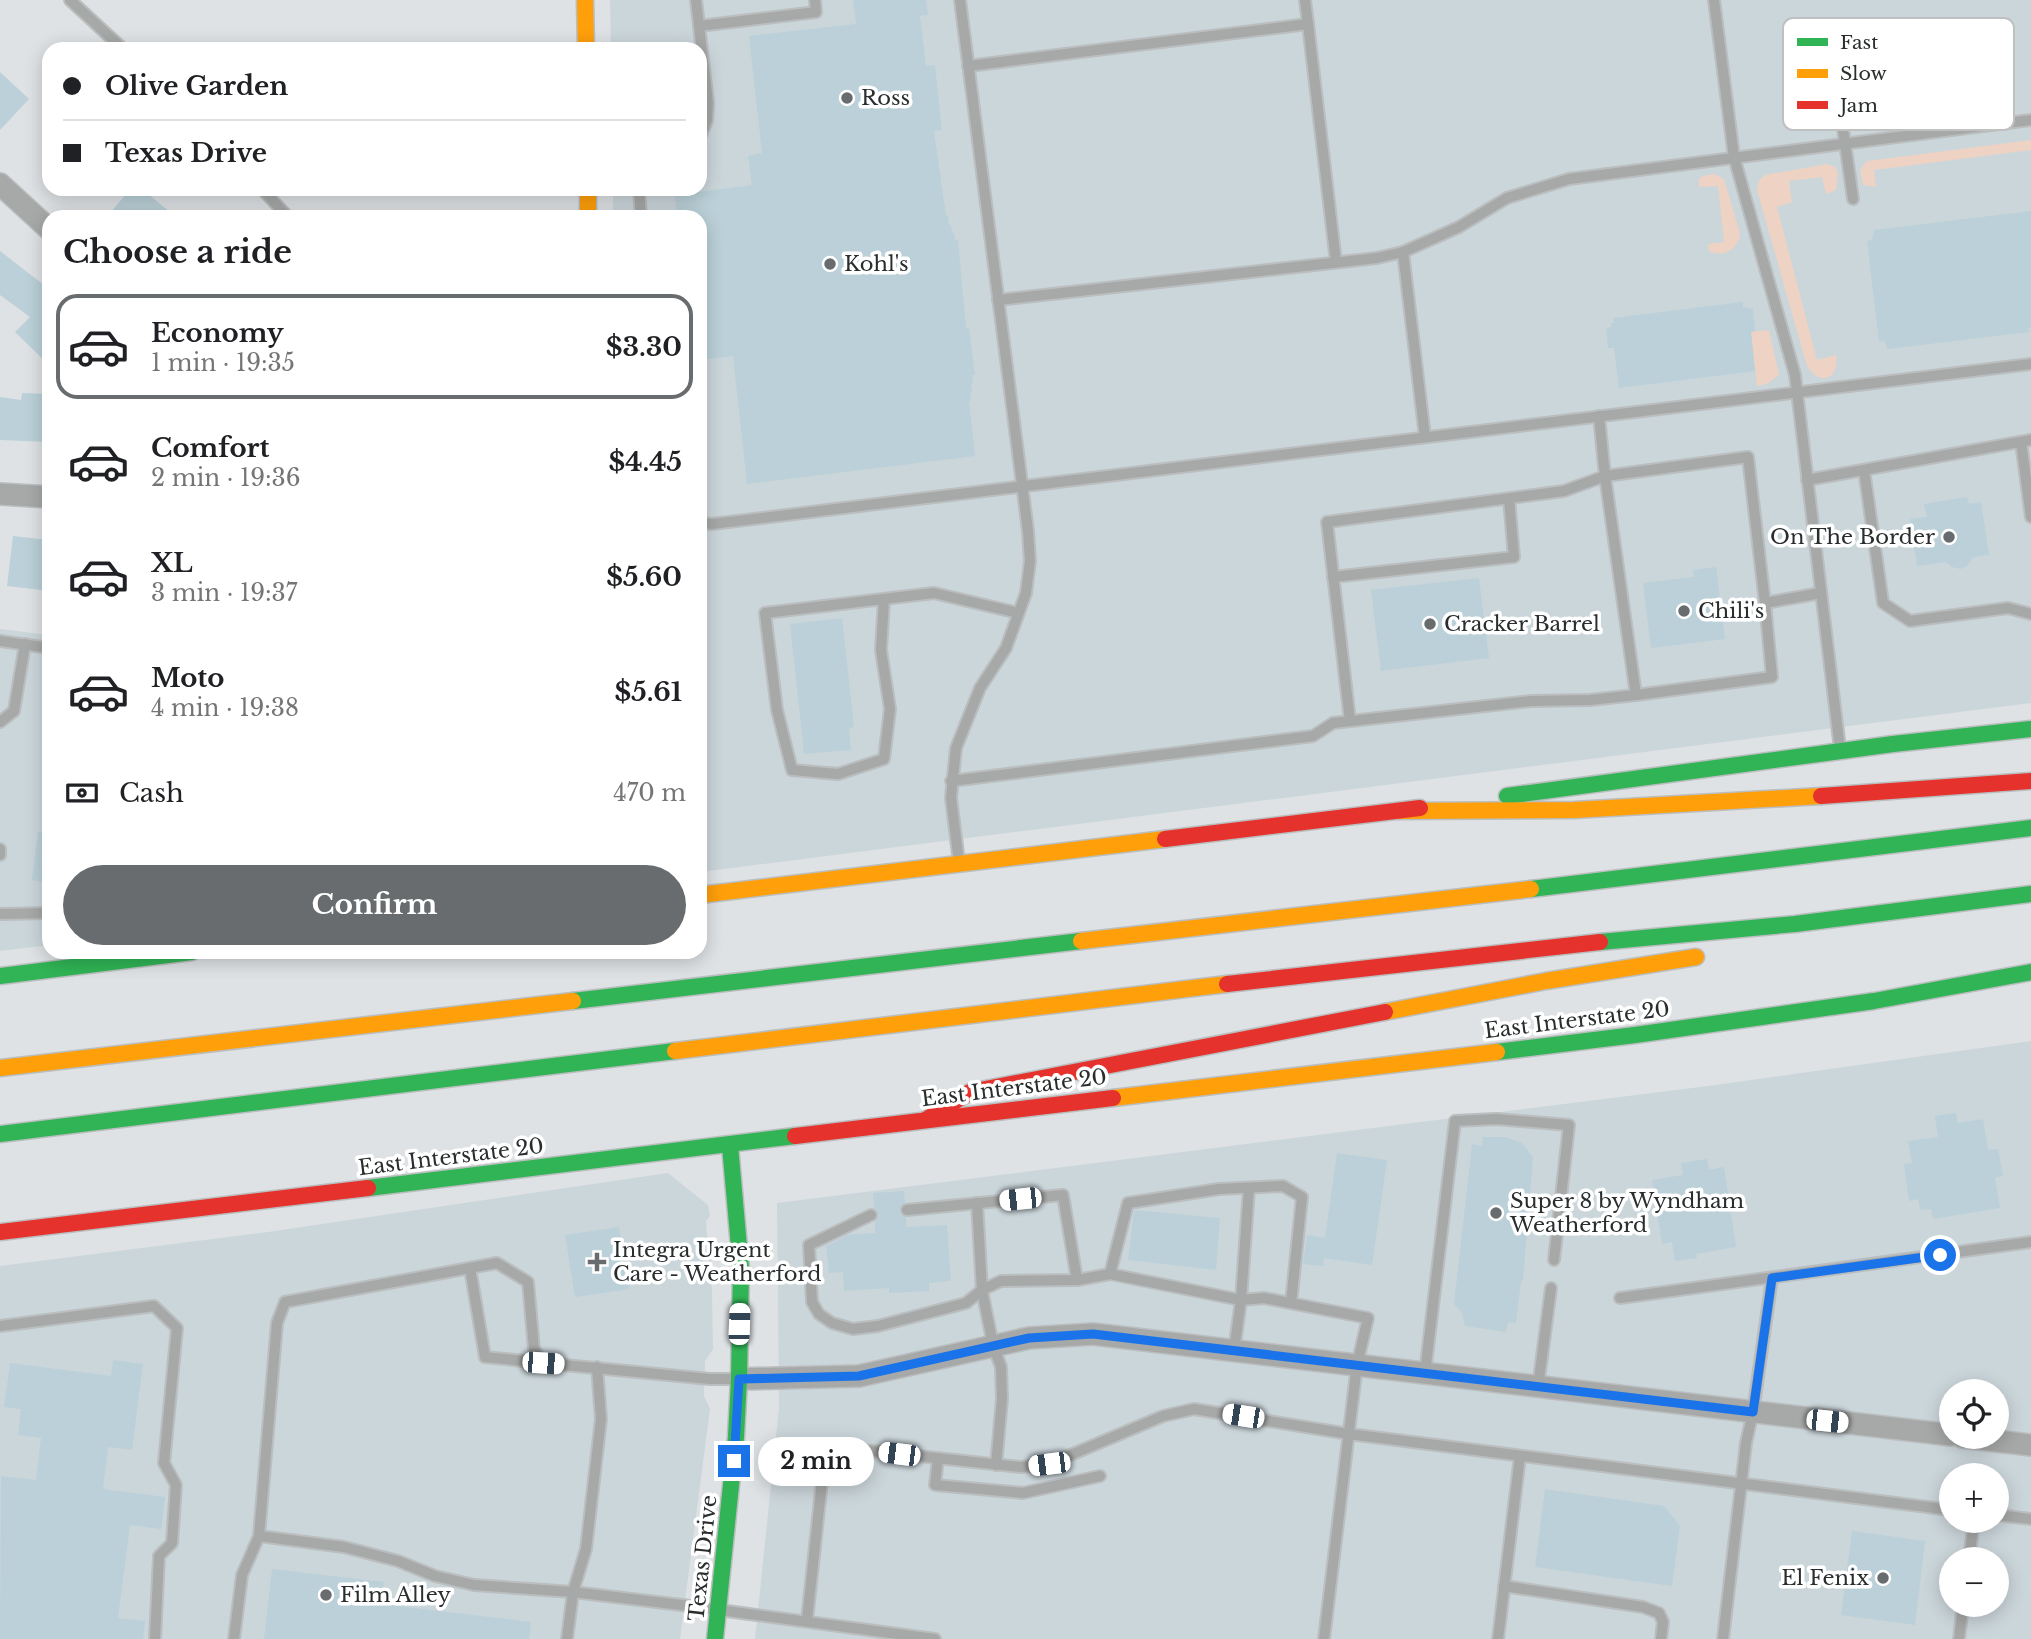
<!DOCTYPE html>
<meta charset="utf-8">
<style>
:root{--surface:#fff;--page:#f6f6f6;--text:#202124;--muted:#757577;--line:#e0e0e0;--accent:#686c6e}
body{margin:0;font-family:"Libre Baskerville",serif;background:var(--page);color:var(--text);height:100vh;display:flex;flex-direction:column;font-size:26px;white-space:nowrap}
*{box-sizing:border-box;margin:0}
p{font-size:23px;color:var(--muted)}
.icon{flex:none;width:38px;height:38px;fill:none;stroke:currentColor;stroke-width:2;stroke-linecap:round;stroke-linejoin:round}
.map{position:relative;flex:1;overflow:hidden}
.details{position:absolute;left:42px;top:210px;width:665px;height:749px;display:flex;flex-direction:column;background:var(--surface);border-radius:21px;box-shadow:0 4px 18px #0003}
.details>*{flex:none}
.top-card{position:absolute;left:42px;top:42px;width:665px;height:154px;border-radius:21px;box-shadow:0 4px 18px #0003;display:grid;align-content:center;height:154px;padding:0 21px;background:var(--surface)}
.controls{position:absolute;left:1939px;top:1379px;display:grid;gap:14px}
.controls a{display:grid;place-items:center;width:70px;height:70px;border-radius:50%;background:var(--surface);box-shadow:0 4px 18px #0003;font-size:35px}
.end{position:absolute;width:32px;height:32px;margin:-16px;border:9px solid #1a73e8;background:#fff;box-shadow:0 0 0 4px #fff}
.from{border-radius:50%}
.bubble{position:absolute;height:49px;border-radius:24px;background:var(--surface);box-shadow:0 4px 18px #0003;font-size:23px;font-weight:800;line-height:49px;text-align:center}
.car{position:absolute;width:21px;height:42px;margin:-21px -10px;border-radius:9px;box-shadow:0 0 5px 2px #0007;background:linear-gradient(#fff 24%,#345 0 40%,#fff 0 76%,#345 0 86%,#fff 0)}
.top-card b{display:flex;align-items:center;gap:24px;height:66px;font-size:26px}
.top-card b+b{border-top:2px solid var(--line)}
.top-card i{width:18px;height:18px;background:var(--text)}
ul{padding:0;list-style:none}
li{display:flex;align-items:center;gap:21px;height:105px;margin:0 14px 10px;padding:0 7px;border:4px solid transparent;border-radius:21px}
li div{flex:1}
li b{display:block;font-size:26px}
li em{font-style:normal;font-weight:800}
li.active{border-color:var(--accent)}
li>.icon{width:63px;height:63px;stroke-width:1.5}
h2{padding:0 21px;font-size:32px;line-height:84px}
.pay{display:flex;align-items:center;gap:18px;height:77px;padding:0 21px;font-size:26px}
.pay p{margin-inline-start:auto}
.button{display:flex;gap:14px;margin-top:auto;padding:14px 21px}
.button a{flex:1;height:80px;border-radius:42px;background:var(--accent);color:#fff;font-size:28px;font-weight:800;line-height:80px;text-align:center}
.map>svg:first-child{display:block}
</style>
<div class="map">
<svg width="2031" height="1639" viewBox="0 0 2031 1639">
<rect width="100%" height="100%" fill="#dee2e4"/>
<g fill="#cbd6db" fill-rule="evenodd">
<polygon points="610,0 2031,0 2031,703 700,872 700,217 613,217 613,189 700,189 700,49 611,49"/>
<polygon points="0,629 49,635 49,945 0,951"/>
<path d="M2031,1041V1639H755L779,1408L777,1203L1708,1086ZM1951,1391H1997V1437H1951ZM1951,1475H1997V1521H1951ZM1951,1559H1997V1605H1951Z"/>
<polygon points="668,1173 708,1205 710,1216 706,1221 707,1236 711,1239 713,1349 705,1361 704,1396 710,1409 680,1639 0,1639 0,1266 268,1232"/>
</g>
<g fill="#eed2c3">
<polygon points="2031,140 2031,150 1874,170 1876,187 1863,185 1860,170 1867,161"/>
<path d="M1827,164L1835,167L1838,172L1836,190L1826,194L1822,177L1789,181L1792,202L1777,207L1817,360L1836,355C1840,379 1820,387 1807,366L1757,190L1759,181L1765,175Z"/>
<path d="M1714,174L1724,179L1740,234C1738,250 1723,258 1709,251L1708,244L1724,242L1718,186L1699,187V179L1703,176Z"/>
<polygon points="1769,330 1779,375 1767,384 1757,386 1751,332"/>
</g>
<g fill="#bbd0d8">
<polygon points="853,0 926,0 928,15 920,16 926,66 935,65 942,130 934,131 946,216 948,216 949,225 951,225 952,233 954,233 955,240 958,240 966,328 969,328 975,375 972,375 973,384 971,384 972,392 970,392 971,401 969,401 975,456 747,484 733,356 700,360 700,217 677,217 675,195 752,185 748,156 762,153 749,36 856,24"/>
<polygon points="0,72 29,99 0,130"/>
<polygon points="130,189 142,189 176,217 107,217"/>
<polygon points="2031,211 2031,327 2028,328 2029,332 1888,349 1884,341 1879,341 1867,241 1872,240 1874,230"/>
<polygon points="0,251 49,289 49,365 15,332 30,317 0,295"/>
<polygon points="1743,302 1743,307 1753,309 1755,331 1751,332 1755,371 1619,388 1614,348 1608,348 1606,328 1611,327 1611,323 1614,323 1613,318"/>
<polygon points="22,393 49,394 49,442 0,440 0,397 21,400"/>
<polygon points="1967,497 1969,504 1981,502 1989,555 1973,557 1967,566 1961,569 1952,567 1946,562 1917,566 1910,519 1927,517 1924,504"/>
<polygon points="13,536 49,540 49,591 7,586"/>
<polygon points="1716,567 1725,639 1651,648 1643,583 1694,577 1693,570"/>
<polygon points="1479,578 1489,658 1381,671 1371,590"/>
<polygon points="842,618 854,727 849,728 851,750 804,754 790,624"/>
<polygon points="38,832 49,832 49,883 32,880"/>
<polygon points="1956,1113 1958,1123 1983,1119 1988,1150 1998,1149 2003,1176 1995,1178 2000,1208 1933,1219 1931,1209 1920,1210 1918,1199 1909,1201 1904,1164 1912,1163 1908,1141 1938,1137 1935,1116"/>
<polygon points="1483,1137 1505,1137 1522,1143 1533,1157 1523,1280 1521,1281 1516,1323 1508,1322 1506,1332 1465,1326 1461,1311 1454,1304 1472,1144 1482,1146"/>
<polygon points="1337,1153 1387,1160 1372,1265 1324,1258 1323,1266 1303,1264 1307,1235 1325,1238"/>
<polygon points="1707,1159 1709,1170 1724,1167 1736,1247 1696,1254 1697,1258 1675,1261 1672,1242 1662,1244 1652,1180 1683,1175 1681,1163"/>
<polygon points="904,1191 905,1203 899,1210 901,1215 906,1218 906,1227 947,1225 951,1281 929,1283 929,1291 889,1293 889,1288 844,1291 843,1272 829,1273 826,1246 847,1235 875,1233 875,1222 879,1215 874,1208 873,1193"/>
<polygon points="1134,1210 1220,1218 1216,1270 1128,1260"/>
<polygon points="619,1227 629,1289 575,1297 565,1235"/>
<polygon points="113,1360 143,1364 132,1450 108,1447 103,1489 165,1497 161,1529 130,1525 118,1618 145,1621 143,1639 0,1639 1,1476 36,1480 41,1438 18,1435 21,1409 4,1407 10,1363 111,1376"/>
<polygon points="1545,1489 1664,1506 1680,1526 1672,1586 1535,1567"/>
<polygon points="1852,1531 1925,1541 1915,1625 1841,1615"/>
<polygon points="272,1569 384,1582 381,1604 531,1622 529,1639 264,1639"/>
</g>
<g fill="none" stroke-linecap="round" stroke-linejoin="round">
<g stroke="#bbbebf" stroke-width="14">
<g id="lane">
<polyline points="70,0 123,49"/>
<polyline points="696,0 708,103 707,120 700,137"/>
<polyline points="1305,0 1308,24"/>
<polyline points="1714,0 1734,157 1795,375 1840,749"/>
<polyline points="699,26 816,12 815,0"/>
<polyline points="968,66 1308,24 1336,262"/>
<polyline points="1837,87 1853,199"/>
<polyline points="262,189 288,217"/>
<polyline points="639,189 641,217"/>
<polyline points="1403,252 1425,437"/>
<polyline points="998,300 1377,258 1403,252 1459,227 1507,198 1569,179 2031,120"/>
<polyline points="2021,442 2031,517"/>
<polyline points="1864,470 1883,603 1910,621 2008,608 2031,614"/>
<polyline points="1807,480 2031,440"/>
<polyline points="700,523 712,524 2031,364"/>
<polyline points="1333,577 1514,557 1509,499"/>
<polyline points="884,599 881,650 890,709 884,759 838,774 792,770 777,710 765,613 934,593 1018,613"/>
<polyline points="1765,603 1772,677 1636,695 1605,476 1748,457 1765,603 1821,593"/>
<polyline points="0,641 49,648"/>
<polyline points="1350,721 1327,522 1564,491 1605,476 1599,416"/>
<polyline points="0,722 14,711 25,644"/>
<polyline points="951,781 1313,736 1333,723 1531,701 1590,700 1636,695"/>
<polyline points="0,849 0,855"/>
<polyline points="959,862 951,798 956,748 980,688 1006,648 1026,593 1030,561 1028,531 960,0"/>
<polyline points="0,914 49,913"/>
<polyline points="977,1203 982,1290 993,1345 1001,1367 1002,1399 996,1465"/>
<polyline points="907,1210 1063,1195 1077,1280"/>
<polyline points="871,1215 809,1245 812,1302 819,1314 832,1323 853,1329 878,1326 966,1303 982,1290 1001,1281 1077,1280 1110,1274 1128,1203 1219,1189 1283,1186 1302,1197 1291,1303"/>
<polyline points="470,1268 485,1357 543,1363"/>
<polyline points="1110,1274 1241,1300 1249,1188"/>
<polyline points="1620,1298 2031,1242"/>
<polyline points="0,1326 154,1306 177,1328 164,1463 176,1485 172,1543 159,1556 155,1639"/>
<polyline points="1234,1351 1241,1300 1264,1298 1368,1318 1357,1365 1324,1639"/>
<polyline points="1425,1373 1455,1121 1496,1119 1569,1125 1554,1260"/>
<polyline points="1538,1387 1551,1288"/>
<polyline points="938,1458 935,1485 1023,1493 1100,1476"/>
<polyline points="1997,1515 2031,1519"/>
<polyline points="259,1536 344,1547 398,1561 435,1576 474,1585 573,1592 690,1606 935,1639"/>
<polyline points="1969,1559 1974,1521"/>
<polyline points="1504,1586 1643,1607 1659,1613 1663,1622 1661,1639"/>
<polyline points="807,1620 825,1453 834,1447 1021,1467 1049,1464 1163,1416 1194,1409 1349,1434 1951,1510"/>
<polyline points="234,1639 242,1575 259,1536 277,1323 285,1302 497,1263 528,1282 534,1349 543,1363 710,1379 736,1379"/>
<polyline points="567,1639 573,1592 586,1549 601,1419 597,1367"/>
<polyline points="1498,1639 1520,1456"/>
<polyline points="1723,1639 1746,1443 1753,1412 1772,1278"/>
<polyline points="1959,1639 1963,1605"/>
</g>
</g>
<g stroke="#bbbebf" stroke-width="24">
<g id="street">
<polyline points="0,184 49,229"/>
<polyline points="0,494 49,497"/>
<polyline points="739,1379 859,1376 1029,1338 1093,1334 1951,1435"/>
<polyline points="1962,1437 2031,1445"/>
</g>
</g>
<g stroke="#bbbebf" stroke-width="19">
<g id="fast">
<polyline points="1507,796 1893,744 2031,729"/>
<polyline points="1531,889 2031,828"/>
<polyline points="1600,942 1795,924 2031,894"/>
<polyline points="0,976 192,952"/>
<polyline points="573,1001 1081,941"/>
<polyline points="1497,1052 1635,1035 1874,1001 2031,972"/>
<polyline points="0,1134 675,1051"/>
<polyline points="368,1188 795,1136"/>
<polyline points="715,1639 736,1437 739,1379 741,1269 730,1146"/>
</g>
</g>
<g stroke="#bbbebf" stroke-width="19">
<g id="slow">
<polyline points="585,0 586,49"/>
<polyline points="588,189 588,217"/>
<polyline points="1399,811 1574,810 1821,796"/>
<polyline points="700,895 1165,839"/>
<polyline points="1081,941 1531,889"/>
<polyline points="1385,1012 1546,981 1696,957"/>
<polyline points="675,1051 1227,984"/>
<polyline points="0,1068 573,1001"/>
<polyline points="1113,1098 1497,1052"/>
</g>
</g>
<g stroke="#bbbebf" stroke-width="19">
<g id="jam">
<polyline points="1821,796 2031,781"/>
<polyline points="1165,839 1420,808"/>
<polyline points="1227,984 1600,942"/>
<polyline points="927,1119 970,1092 1385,1012"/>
<polyline points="795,1136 1113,1098"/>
<polyline points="0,1232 368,1188"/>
</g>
</g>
<use href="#lane" stroke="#a7a8a8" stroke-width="10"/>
<use href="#street" stroke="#a7a8a8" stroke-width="21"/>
<use href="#fast" stroke="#30b455" stroke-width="16"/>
<use href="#slow" stroke="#ff9f0a" stroke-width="16"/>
<use href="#jam" stroke="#e5322d" stroke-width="16"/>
</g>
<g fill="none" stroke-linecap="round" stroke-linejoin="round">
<polyline stroke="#1a73e8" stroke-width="9" points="734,1461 739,1379 859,1376 1029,1338 1093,1334 1753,1412 1772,1278 1940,1255"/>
</g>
<g fill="#686c6e" stroke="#fff" stroke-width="2.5">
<circle cx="847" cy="98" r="7"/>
<circle cx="830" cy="264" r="7"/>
<circle cx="1949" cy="537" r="7"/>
<circle cx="1684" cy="611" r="7"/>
<circle cx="1430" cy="624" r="7"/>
<circle cx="1496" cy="1213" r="7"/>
<path d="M593.5 1251.5h7v7h7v7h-7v7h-7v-7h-7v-7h7z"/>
<circle cx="1883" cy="1578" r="7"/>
<circle cx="326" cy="1595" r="7"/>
</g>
<g text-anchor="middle" stroke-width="7" stroke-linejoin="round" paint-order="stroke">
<g font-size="21" fill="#292d2e" stroke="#fff" text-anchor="start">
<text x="861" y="105">Ross</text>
<text x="844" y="271">Kohl's</text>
<text x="1935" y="544" text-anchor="end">On The Border</text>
<text x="1698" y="618">Chili's</text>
<text x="1444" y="631">Cracker Barrel</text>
<text x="1510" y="1208">Super 8 by Wyndham<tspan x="1510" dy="24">Weatherford</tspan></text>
<text x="613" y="1257">Integra Urgent<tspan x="613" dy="24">Care - Weatherford</tspan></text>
<text x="1869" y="1585" text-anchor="end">El Fenix</text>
<text x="340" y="1602">Film Alley</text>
</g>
<g font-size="21" fill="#292d2e" stroke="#fff">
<text transform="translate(1577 1020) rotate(-7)" y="7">East Interstate 20</text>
<text transform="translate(1014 1088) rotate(-7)" y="7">East Interstate 20</text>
<text transform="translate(451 1157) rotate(-7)" y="7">East Interstate 20</text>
<text transform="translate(703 1558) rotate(-84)" y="7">Texas Drive</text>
</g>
</g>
<rect x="1783" y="18" width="231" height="112" rx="10" fill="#fff" stroke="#bfc0c0" stroke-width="2"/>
<rect x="1797" y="38" width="31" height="8" fill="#30b455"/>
<rect x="1797" y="69" width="31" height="9" fill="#ff9f0a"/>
<rect x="1797" y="101" width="31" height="8" fill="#e5322d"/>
<g font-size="19" fill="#292d2e">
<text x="1840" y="49">Fast</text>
<text x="1840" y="80">Slow</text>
<text x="1840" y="112">Jam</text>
</g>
</svg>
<div class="controls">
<a><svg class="icon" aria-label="locate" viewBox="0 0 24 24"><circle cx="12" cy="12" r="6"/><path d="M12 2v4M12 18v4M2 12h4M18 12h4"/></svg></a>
<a>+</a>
<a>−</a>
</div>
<i class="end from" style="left:1940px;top:1255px"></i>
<i class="end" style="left:734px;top:1461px"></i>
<div class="bubble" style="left:758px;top:1437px;width:116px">2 min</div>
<i class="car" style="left:1020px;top:1199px;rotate:264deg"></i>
<i class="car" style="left:739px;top:1324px;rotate:2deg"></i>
<i class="car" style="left:543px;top:1363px;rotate:94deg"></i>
<i class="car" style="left:1243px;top:1416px;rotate:279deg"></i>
<i class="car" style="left:1827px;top:1421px;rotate:96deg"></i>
<i class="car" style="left:899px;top:1454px;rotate:277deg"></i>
<i class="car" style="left:1049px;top:1464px;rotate:263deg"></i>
<div class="top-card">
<b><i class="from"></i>Olive Garden</b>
<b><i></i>Texas Drive</b>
</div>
<section class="details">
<h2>Choose a ride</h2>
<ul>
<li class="active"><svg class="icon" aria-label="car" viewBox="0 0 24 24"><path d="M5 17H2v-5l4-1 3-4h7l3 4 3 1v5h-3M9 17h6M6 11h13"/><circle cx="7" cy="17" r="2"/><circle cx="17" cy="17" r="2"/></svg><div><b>Economy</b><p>1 min · 19:35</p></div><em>$3.30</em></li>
<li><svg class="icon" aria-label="car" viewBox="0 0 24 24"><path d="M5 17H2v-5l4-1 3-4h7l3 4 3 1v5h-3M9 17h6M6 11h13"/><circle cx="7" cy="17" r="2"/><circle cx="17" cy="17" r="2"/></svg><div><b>Comfort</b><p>2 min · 19:36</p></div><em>$4.45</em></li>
<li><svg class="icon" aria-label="car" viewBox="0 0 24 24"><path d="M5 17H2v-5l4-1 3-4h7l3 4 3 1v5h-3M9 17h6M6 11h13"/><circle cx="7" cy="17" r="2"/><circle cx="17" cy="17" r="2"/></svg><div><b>XL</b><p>3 min · 19:37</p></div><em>$5.60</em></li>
<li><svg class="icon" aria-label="car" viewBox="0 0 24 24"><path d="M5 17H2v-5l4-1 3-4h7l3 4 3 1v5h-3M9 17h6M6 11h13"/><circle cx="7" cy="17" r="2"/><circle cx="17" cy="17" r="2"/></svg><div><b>Moto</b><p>4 min · 19:38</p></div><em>$5.61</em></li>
</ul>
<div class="pay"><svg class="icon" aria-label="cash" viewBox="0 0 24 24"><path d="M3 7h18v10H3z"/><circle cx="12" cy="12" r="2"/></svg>Cash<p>470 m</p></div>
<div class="button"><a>Confirm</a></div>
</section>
</div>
